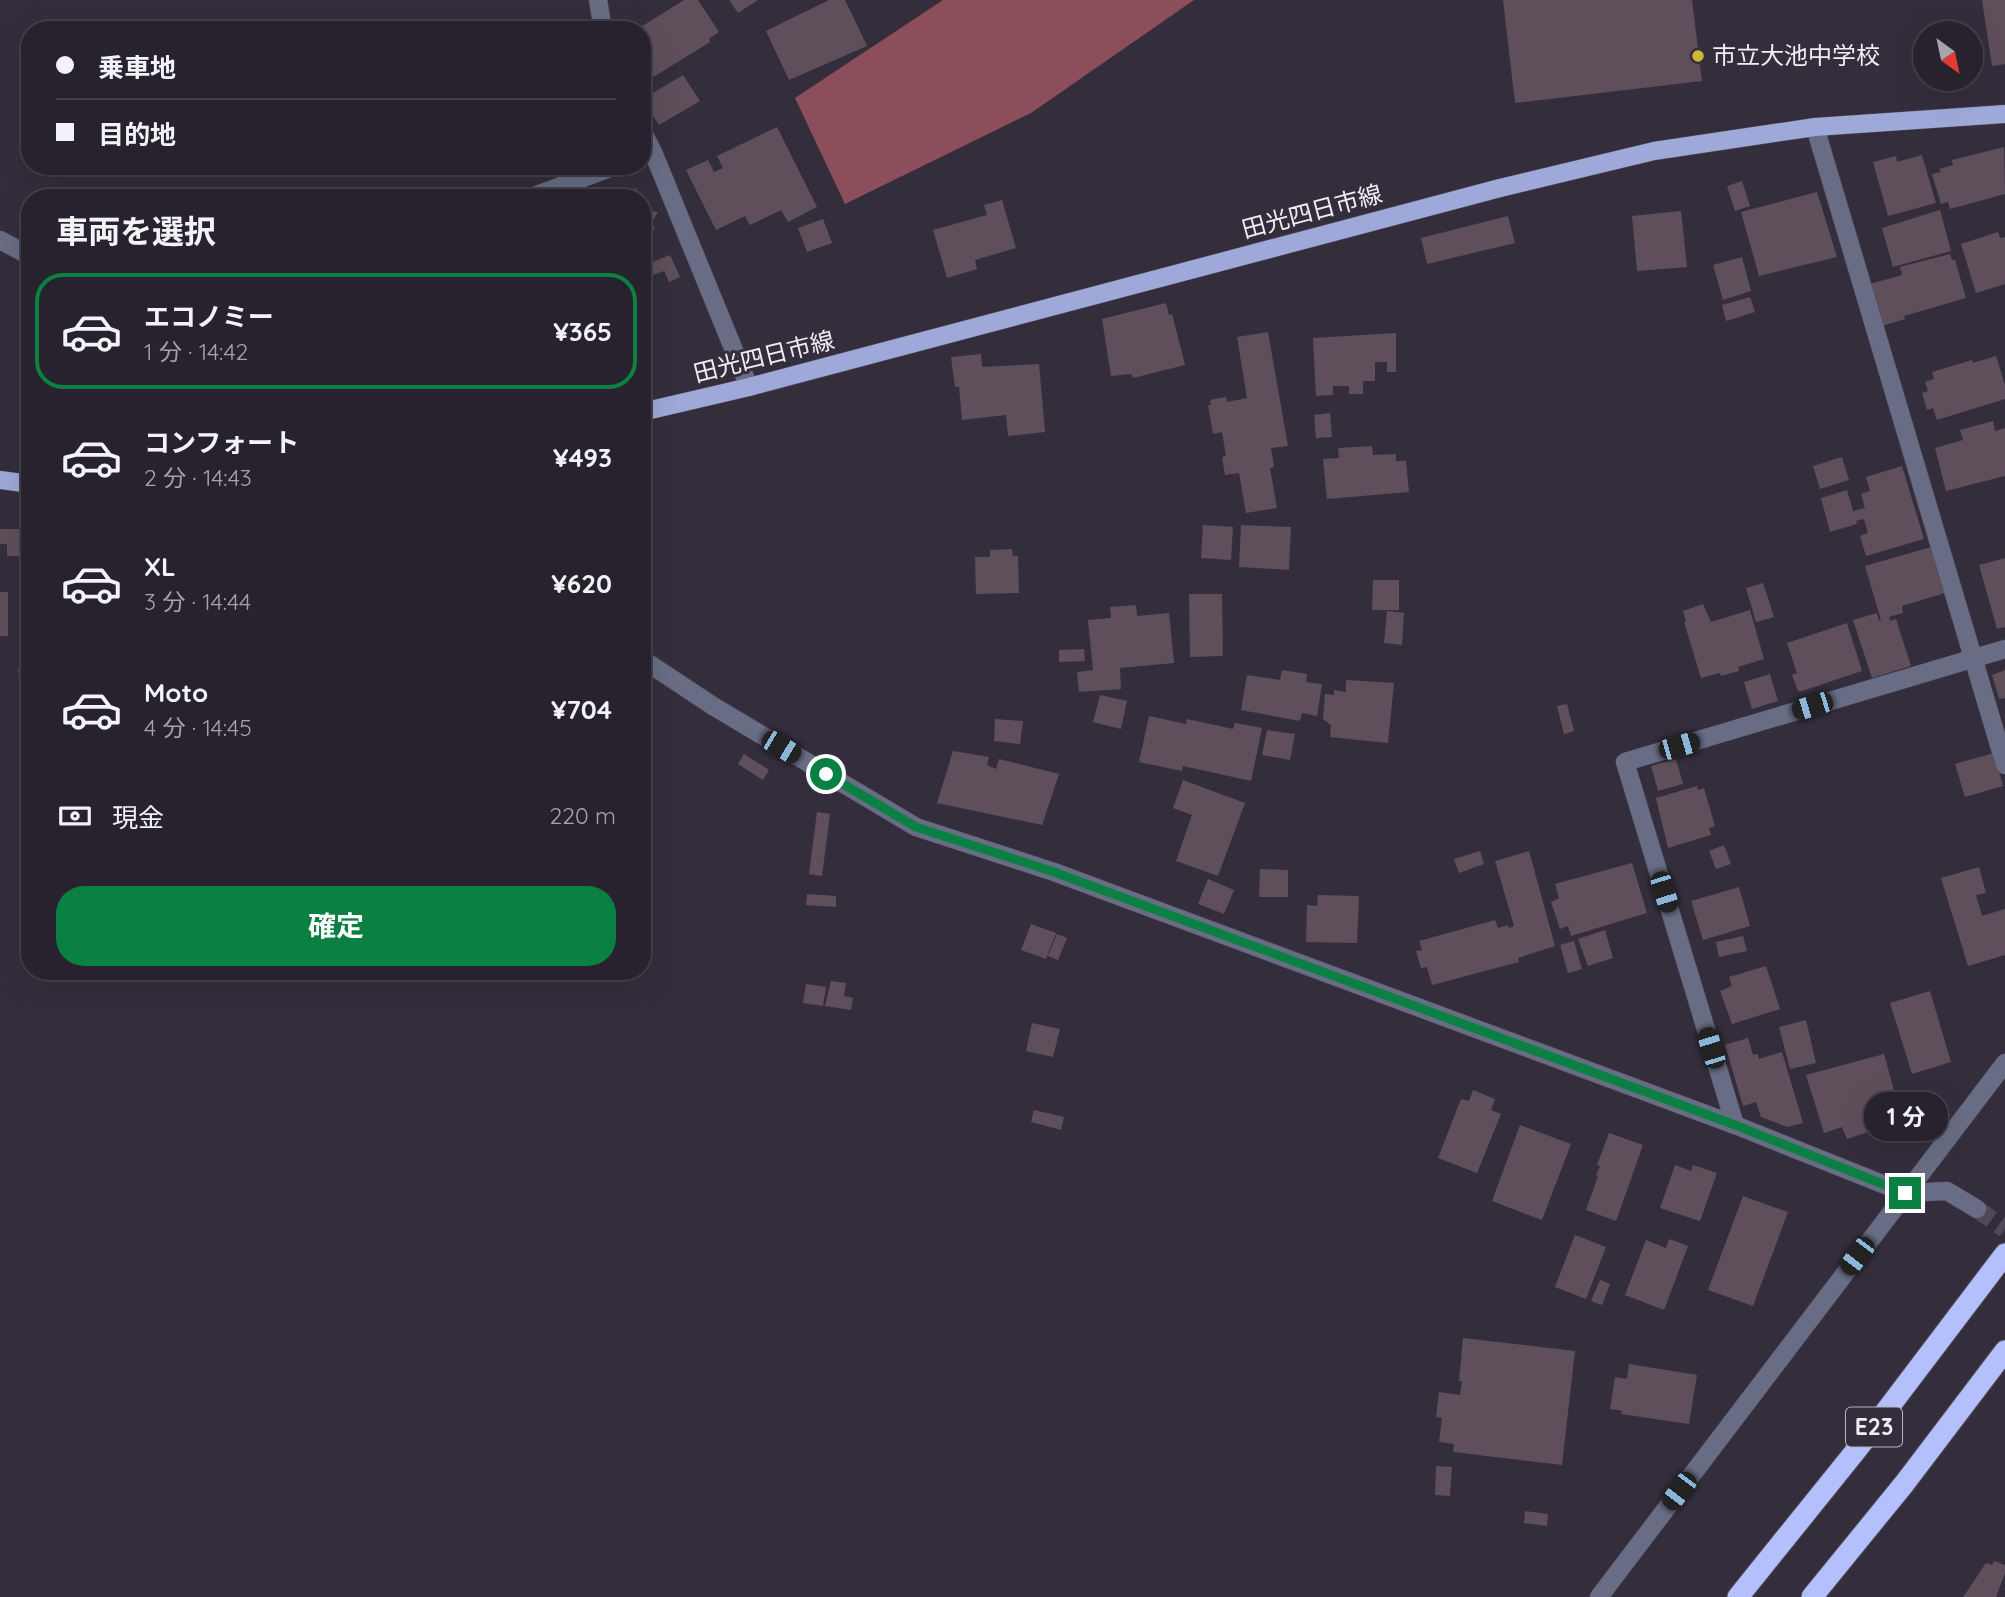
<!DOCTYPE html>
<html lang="ja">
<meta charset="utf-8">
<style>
:root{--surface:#27222d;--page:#332f39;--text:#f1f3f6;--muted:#a4a4aa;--line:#433f49;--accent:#0b8043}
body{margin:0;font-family:Quicksand,"Noto Sans JP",sans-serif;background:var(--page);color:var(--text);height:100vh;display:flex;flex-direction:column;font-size:26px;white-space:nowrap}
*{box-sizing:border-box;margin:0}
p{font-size:23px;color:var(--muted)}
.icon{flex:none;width:38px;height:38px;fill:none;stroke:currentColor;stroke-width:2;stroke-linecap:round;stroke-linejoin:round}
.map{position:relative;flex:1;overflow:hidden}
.details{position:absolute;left:21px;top:189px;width:630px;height:791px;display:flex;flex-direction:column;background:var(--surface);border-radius:28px;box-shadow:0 7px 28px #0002,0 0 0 2px var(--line)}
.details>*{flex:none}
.hud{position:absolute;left:21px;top:21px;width:630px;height:154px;border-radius:28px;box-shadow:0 7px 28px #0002,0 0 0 2px var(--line);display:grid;align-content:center;height:154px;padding:0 35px;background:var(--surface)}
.needle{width:46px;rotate:147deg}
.buttons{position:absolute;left:1913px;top:21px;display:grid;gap:14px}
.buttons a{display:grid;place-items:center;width:70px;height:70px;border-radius:50%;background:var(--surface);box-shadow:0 7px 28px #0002,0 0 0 2px var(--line);font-size:35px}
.end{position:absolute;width:32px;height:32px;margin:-16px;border:9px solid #0b8043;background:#fff;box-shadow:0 0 0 4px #fff}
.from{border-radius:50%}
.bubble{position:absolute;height:49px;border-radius:24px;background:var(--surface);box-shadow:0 7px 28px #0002,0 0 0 2px var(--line);font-size:23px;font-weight:700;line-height:49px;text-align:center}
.car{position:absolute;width:21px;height:42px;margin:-21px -10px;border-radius:9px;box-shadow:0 0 5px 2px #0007;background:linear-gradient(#222 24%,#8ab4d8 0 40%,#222 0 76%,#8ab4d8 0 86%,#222 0)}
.hud b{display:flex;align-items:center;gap:24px;height:66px;font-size:26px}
.hud b+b{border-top:2px solid var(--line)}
.hud i{width:18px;height:18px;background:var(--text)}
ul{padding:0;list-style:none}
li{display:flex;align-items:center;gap:21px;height:116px;margin:0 14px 10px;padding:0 21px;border:4px solid transparent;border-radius:28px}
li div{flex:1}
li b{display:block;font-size:26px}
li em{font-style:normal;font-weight:700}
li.active{border-color:var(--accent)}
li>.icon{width:63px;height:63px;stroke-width:1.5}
h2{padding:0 35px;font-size:32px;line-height:84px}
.pay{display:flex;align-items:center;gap:18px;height:77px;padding:0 35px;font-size:26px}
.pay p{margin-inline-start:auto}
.action{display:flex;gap:14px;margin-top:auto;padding:14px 35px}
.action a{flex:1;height:80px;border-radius:28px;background:var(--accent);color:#fff;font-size:28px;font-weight:700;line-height:80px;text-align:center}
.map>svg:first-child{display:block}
</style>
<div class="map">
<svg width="2005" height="1597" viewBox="0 0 2005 1597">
<rect width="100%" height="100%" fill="#342e3c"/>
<polygon fill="#8c4e5b" points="943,0 1194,0 1031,113 845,204 795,98"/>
<g fill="#5f4f5a">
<polygon points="684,0 698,0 719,32 709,39 710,42 642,84 642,30 636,30"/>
<polygon points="729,0 758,0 738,13"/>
<polygon points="829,0 845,0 867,46 789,80 766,31"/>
<polygon points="1503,0 1692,0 1702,81 1515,103"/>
<polygon points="1982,0 2005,0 2005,64 1992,66"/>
<polygon points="683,75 700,101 659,125 643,99"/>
<polygon points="777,127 817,207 788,222 781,210 750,225 745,216 716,230 686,170 708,160 714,172 723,168 717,156"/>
<polygon points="2004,147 2005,194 1950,209 1948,202 1941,204 1932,174 1941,172 1939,169 1953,165 1952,160"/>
<polygon points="1922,155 1936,203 1888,216 1873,162 1896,156 1897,162"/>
<polygon points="1742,181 1750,206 1735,211 1727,186"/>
<polygon points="636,188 640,198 610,198"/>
<polygon points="1817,192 1837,257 1759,276 1741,212"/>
<polygon points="1002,200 1016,248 975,260 977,269 947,278 933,230 987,215 984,205"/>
<polygon points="642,210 658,212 652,222 655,229 642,234"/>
<polygon points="1940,210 1951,251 1893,267 1882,228"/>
<polygon points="1681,211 1687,267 1637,271 1632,216"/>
<polygon points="1508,216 1515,243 1427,264 1421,238"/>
<polygon points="823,219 832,243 807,252 798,228"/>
<polygon points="1998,232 2000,238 2005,237 2005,284 1976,293 1961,244"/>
<polygon points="1950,254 1952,260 1955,260 1966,298 1904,316 1905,319 1882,326 1870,284 1902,275 1900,267"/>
<polygon points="670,255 680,277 669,282 664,271 645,278 642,266"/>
<polygon points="1742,257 1751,291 1723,300 1713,265"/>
<polygon points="1750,297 1755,312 1726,321 1722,305"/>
<polygon points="1166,303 1169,315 1172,314 1185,365 1133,378 1132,374 1111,376 1102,319"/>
<polygon points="1268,332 1288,446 1271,448 1274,467 1270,468 1277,508 1246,513 1239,473 1225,475 1222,457 1226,456 1222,432 1213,434 1208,405 1211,405 1210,400 1226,397 1227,402 1247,398 1237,337"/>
<polygon points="1396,333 1396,372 1387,372 1387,362 1375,362 1375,381 1363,381 1363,394 1349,394 1349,386 1333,386 1333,395 1316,396 1313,338"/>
<polygon points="981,354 982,367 1039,364 1045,432 1008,436 1006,415 962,420 959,387 955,387 951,357"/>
<polygon points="1996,356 2005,385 2005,399 1937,420 1933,408 1927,410 1922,393 1928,391 1925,382 1934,379 1932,372 1972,360 1973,363"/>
<polygon points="1330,413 1332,437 1316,438 1314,415"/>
<polygon points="1993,421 1995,431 2005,428 2005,476 1946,491 1935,448 1963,440 1960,430"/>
<polygon points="1372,446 1373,455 1396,454 1396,461 1406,461 1409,492 1327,499 1323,459 1339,458 1338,448"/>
<polygon points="1842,457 1849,480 1820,489 1813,466"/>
<polygon points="1902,466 1924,539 1866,556 1860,536 1868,533 1864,519 1856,521 1857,524 1830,532 1821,498 1847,490 1853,511 1865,508 1861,494 1870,491 1866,477"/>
<polygon points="1203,525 1233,527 1231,560 1201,558"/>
<polygon points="1241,525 1291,527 1289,570 1239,567"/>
<polygon points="0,529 30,529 30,556 7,556 7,544 0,544"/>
<polygon points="1931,547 1945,593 1902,606 1903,613 1889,617 1890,621 1896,619 1911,666 1872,678 1853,620 1877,613 1879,621 1881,620 1865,566"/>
<polygon points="1012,549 1013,556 1018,556 1019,593 976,594 975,557 990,557 990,550"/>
<polygon points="2005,558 2005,627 1997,629 1979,565"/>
<polygon points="1373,580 1399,580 1399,610 1372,610"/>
<polygon points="1763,583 1774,617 1756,622 1746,588"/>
<rect x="0" y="592" width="8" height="44"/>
<polygon points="1189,594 1222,594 1223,656 1190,657"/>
<polygon points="1703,604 1711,622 1750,610 1764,659 1738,667 1739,671 1721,676 1720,673 1701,678 1684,622 1686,622 1683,611"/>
<polygon points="1136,605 1137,616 1169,613 1174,663 1120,668 1121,689 1079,692 1077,672 1093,670 1088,620 1111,618 1110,607"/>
<polygon points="1387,611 1404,613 1402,645 1384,643"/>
<polygon points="1847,623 1862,671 1802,691 1798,691 1792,675 1797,673 1787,643"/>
<polygon points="1084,649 1085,661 1059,662 1059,650"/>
<polygon points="30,666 30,710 23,711 18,668"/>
<polygon points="1282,670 1307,674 1306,682 1322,684 1317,716 1302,713 1300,721 1241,710 1247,675 1280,680"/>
<polygon points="2005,670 2005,698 1999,699 1992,675"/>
<polygon points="1770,674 1778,701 1752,709 1744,682"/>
<polygon points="1346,680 1394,683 1388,743 1330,737 1331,725 1323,719 1325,694 1334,695 1334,690 1346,692"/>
<polygon points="1100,695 1127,701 1121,729 1093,722"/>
<polygon points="1567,704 1574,731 1564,734 1557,706"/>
<polygon points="1149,716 1186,724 1187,719 1233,729 1235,723 1262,728 1251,781 1183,766 1182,771 1139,762"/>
<polygon points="995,719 1023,721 1020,744 994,741"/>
<polygon points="1267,730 1295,734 1290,760 1262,755"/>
<polygon points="953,751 989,757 987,765 996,769 999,759 1059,774 1042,825 937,803"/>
<polygon points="1994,753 2003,786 1965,797 1955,764"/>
<polygon points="744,754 769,770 763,780 738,764"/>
<polygon points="1676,759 1683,784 1658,791 1651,766"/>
<polygon points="1183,780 1245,803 1218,876 1176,861 1192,815 1173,808"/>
<polygon points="1697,786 1698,790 1704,788 1715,826 1709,828 1711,835 1668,848 1656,798"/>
<polygon points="817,812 830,814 822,876 809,874"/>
<polygon points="1724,845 1731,864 1716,869 1709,851"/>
<polygon points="1480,851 1484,864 1459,873 1454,859"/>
<polygon points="1529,851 1555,946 1518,958 1519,962 1432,985 1427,967 1421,968 1416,951 1422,950 1419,941 1495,920 1498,928 1508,925 1509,928 1514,926 1495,861"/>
<polygon points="1632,863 1647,913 1571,936 1568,926 1560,929 1551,902 1559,898 1555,884"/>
<polygon points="1979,867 1986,893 1976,895 1982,916 2005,909 2005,955 1968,966 1941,878"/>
<polygon points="1260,869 1288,870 1288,897 1259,897"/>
<polygon points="1208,879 1234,890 1224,914 1198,904"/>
<polygon points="1739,887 1750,926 1703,940 1691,901"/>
<polygon points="807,894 836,896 836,907 806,905"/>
<polygon points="1318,895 1359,896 1357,943 1306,942 1307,905 1317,906"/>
<polygon points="1031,924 1056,933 1046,959 1021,950"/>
<polygon points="1605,930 1613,958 1588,966 1578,939"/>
<polygon points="1057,934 1067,938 1058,960 1048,956"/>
<polygon points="1743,936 1747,951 1719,957 1716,942"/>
<polygon points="1574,941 1582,969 1568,973 1560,945"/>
<polygon points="1766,966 1780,1009 1732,1024 1720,991 1732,986 1729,977"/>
<polygon points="831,981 846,983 844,996 853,998 851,1010 825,1006"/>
<polygon points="806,984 826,987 823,1006 803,1003"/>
<polygon points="1930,991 1951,1062 1912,1074 1890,1003"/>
<polygon points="1806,1020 1816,1063 1790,1069 1779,1027"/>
<polygon points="1032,1023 1060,1029 1053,1057 1026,1051"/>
<polygon points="1748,1038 1753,1055 1758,1054 1759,1059 1782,1052 1803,1123 1787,1127 1761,1117 1756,1102 1743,1106 1725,1045"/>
<polygon points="1884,1054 1899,1109 1868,1120 1871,1131 1847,1139 1842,1127 1824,1133 1806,1075"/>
<polygon points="1473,1090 1495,1099 1491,1110 1501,1114 1477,1173 1438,1158 1461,1099 1469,1101"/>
<polygon points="1034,1110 1064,1117 1061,1130 1031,1122"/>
<polygon points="1520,1125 1571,1144 1542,1220 1492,1201"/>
<polygon points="1609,1133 1643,1145 1616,1221 1586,1210 1598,1176 1596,1175 1600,1166 1597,1165"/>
<polygon points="1675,1165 1691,1171 1693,1165 1717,1173 1700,1221 1660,1208"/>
<polygon points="1743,1196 1788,1212 1753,1306 1708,1290"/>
<polygon points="1575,1235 1606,1247 1586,1299 1555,1287"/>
<polygon points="1669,1239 1688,1246 1664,1310 1625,1295 1646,1240 1666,1248"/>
<polygon points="1600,1280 1610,1284 1602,1305 1591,1301"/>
<polygon points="1463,1338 1575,1351 1562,1465 1453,1452 1454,1444 1439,1442 1442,1418 1436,1417 1439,1392 1460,1395 1462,1381 1459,1381"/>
<polygon points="1629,1364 1697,1375 1689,1424 1621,1414 1622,1411 1610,1409 1615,1377 1627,1379"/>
<polygon points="1436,1466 1452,1467 1450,1496 1435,1495"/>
<polygon points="1525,1511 1548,1514 1547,1526 1524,1523"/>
<polygon points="1994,1561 2005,1565 2005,1573 1996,1597 1963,1597 1986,1563 1992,1565"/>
</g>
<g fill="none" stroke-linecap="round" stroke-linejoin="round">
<polyline stroke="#504a58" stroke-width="18" stroke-dasharray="18 9" stroke-linecap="butt" points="1977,1209 2005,1229"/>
<g stroke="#524c5a" stroke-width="19">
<g id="minor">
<polyline points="598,0 603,30"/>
<polyline points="1815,127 2005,765"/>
<polyline points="642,131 653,152 749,387"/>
<polyline points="529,198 615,166"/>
<polyline points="0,240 30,256"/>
<polyline points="642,659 713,706 916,827 1054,872 1735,1125 1905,1193 1947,1191 1977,1209"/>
<polyline points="1735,1125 1625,762 2005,649"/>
<polyline points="1599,1597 2005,1063"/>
</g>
</g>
<g stroke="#524c5a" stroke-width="19">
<g id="major">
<polyline points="642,412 749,387 1500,188 1654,151 1815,127 2005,114"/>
<polyline points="0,480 30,484"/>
</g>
</g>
<g stroke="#524c5a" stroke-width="23">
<g id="highway">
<polyline points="1738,1597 1858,1448 2005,1254"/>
<polyline points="1812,1597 1904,1484 2005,1351"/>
</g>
</g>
<use href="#minor" stroke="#686d85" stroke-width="18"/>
<use href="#major" stroke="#9ea8d9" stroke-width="18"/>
<use href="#highway" stroke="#b3c0fb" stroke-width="21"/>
</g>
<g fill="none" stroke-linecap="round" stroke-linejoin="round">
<polyline stroke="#0b8043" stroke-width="9" points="826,774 916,827 1054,872 1735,1125 1905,1193"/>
</g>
<circle fill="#ceb837" stroke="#342e3c" stroke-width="2.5" cx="1698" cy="56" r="7"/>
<g text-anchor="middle" stroke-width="6" stroke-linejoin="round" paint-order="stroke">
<rect fill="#342e3c" stroke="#b8b3be" stroke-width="2" x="1846" y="1407.5" width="56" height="39" rx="5"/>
<g font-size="23" font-weight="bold" fill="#f1ecf6">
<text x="1874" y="1435">E23</text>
</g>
<g font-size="24" fill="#f1ecf6" stroke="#342e3c" text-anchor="start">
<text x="1712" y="64">市立大池中学校</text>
</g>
<g font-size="24" fill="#f1ecf6" stroke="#342e3c">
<text transform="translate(1312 212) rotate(-15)" y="8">田光四日市線</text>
<text transform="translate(764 357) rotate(-14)" y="8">田光四日市線</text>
</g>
</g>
</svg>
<div class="buttons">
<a><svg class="needle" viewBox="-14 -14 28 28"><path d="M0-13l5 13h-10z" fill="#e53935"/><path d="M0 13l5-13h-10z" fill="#a4a4aa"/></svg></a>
</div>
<i class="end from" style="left:826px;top:774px"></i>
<i class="end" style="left:1905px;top:1193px"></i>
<div class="bubble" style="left:1864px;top:1092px;width:84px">1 分</div>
<i class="car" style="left:1812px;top:706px;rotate:253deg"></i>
<i class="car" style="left:1679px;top:746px;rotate:74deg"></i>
<i class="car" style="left:781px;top:747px;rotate:121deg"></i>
<i class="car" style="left:1664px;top:892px;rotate:163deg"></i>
<i class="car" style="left:1711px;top:1048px;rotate:343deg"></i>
<i class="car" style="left:1857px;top:1256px;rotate:217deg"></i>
<i class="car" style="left:1679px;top:1491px;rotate:217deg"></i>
<div class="hud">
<b><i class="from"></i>乗車地</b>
<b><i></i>目的地</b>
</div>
<section class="details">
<h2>車両を選択</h2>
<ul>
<li class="active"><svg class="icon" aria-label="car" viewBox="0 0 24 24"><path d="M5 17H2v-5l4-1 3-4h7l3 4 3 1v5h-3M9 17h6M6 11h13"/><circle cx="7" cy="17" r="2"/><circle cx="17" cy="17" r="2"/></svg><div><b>エコノミー</b><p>1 分 · 14:42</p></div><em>¥365</em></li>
<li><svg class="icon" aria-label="car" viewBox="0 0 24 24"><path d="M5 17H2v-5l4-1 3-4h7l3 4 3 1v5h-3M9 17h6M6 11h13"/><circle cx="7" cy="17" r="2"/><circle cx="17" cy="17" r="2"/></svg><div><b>コンフォート</b><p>2 分 · 14:43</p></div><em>¥493</em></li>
<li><svg class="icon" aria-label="car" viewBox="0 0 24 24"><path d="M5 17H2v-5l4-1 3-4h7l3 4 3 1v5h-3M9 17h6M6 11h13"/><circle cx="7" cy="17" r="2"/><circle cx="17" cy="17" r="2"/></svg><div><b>XL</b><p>3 分 · 14:44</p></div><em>¥620</em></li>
<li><svg class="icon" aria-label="car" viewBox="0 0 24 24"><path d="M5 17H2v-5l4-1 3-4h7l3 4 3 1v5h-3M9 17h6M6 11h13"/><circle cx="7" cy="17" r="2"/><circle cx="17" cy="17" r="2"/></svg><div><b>Moto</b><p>4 分 · 14:45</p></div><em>¥704</em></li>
</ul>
<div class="pay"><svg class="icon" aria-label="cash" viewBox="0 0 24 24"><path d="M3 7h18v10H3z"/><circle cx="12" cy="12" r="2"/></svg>現金<p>220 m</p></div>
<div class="action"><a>確定</a></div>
</section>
</div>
